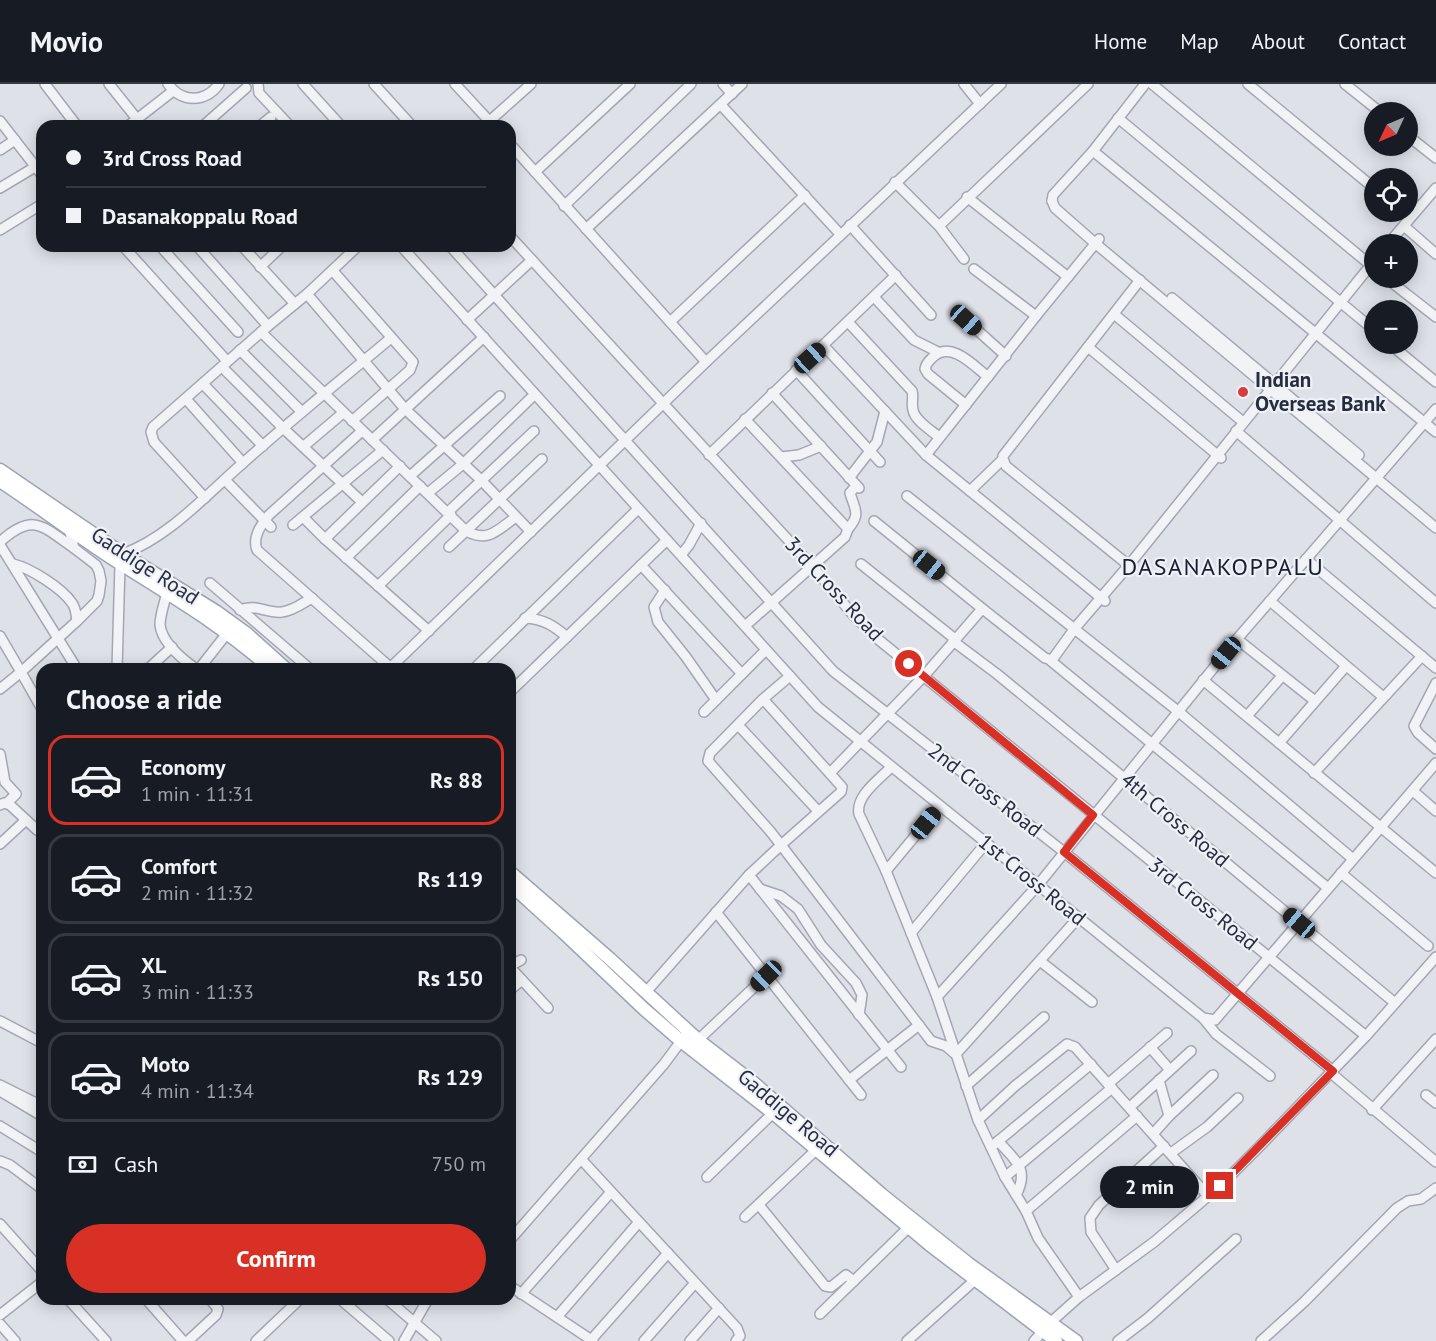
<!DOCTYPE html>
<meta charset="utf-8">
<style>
:root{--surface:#171b24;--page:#20242c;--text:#f1f3f6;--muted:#9ea1a6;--line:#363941;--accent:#d93025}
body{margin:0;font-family:"PT Sans",sans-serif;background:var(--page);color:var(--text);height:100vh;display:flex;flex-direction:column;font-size:22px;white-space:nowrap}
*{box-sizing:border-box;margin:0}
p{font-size:20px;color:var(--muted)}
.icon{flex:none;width:33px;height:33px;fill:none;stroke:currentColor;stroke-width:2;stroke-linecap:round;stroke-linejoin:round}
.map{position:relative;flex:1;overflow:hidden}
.side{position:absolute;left:36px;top:579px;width:480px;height:642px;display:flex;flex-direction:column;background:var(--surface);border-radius:18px;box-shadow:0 3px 15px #0003}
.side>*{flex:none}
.top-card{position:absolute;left:36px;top:36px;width:480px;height:132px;border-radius:18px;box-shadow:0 3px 15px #0003;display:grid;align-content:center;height:132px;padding:0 30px;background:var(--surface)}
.needle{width:39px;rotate:226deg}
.buttons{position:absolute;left:1364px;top:18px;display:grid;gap:12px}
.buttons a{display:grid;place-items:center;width:54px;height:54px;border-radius:50%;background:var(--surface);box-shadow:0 3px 15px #0003;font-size:30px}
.end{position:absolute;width:27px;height:27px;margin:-14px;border:8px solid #d93025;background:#fff;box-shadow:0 0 0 3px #fff}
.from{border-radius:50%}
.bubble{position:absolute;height:42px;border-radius:21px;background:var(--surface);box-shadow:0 3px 15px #0003;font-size:20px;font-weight:800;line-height:42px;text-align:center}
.car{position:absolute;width:18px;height:36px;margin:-18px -9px;border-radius:8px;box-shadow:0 0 4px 2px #0007;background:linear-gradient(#222 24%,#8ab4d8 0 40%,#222 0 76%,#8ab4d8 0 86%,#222 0)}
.top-card b{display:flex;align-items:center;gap:21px;height:57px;font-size:22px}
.top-card b+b{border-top:2px solid var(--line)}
.top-card i{width:15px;height:15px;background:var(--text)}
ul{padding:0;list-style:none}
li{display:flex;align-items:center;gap:18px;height:90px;margin:0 12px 9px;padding:0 18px;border:3px solid var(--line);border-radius:18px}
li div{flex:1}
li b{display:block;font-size:22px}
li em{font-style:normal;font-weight:800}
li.current{border-color:var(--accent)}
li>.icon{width:54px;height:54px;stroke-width:1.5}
h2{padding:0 30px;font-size:27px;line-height:72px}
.pay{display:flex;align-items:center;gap:15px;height:66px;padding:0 30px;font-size:22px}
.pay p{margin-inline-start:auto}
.cta{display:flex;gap:12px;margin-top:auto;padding:12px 30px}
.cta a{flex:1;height:69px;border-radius:36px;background:var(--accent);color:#fff;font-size:24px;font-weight:800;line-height:69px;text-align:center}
header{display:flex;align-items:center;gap:36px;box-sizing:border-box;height:84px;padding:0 30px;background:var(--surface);border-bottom:2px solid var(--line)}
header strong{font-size:28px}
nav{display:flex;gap:33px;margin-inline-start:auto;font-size:21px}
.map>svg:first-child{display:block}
</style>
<header>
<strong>Movio</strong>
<nav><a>Home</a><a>Map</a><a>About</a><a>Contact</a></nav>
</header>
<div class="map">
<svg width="1436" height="1257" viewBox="0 0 1436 1257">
<rect width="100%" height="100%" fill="#dfe1e9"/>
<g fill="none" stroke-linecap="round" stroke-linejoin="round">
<g stroke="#a4a7b3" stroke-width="12">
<g id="minor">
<polyline points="45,0 77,42"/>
<polyline points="109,0 137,35"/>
<path d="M168,0C182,19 205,19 219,0"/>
<polyline points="258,0 259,9 290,42"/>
<polyline points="303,0 341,42"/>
<polyline points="374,0 412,42"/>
<polyline points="455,0 492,40"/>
<polyline points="723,0 732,10"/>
<polyline points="964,0 980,20"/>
<polyline points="1152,0 1374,184"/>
<polyline points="1248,0 1374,104"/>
<polyline points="1345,0 1380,28"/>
<polyline points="721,21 840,150"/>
<polyline points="1118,34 1374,246"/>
<polyline points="0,37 42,91"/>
<polyline points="128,42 173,7"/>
<polyline points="203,42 246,4"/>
<polyline points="260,42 271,33"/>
<polyline points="484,42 531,0"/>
<polyline points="1407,51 1436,74"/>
<polyline points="510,60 706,278"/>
<polyline points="0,66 15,56"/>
<polyline points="1093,67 1436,348"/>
<polyline points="535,88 630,0"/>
<polyline points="895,98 939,142 964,175"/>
<polyline points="0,104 35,83"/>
<polyline points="967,113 1068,193"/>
<polyline points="1052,117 1055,124 1096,160 1436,444"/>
<polyline points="1052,117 1053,111 1093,67 1145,0"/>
<polyline points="564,122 691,0"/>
<polyline points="850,141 931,231"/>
<polyline points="939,142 1088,0"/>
<polyline points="1404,142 1436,170"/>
<polyline points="586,145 742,0"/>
<polyline points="0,146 42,120"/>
<polyline points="510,152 812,482 854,532 879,556 1366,952"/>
<polyline points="1388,160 1436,104"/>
<polyline points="123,162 227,277"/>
<polyline points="160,162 238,248"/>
<polyline points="197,162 268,242"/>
<polyline points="242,162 295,220"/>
<polyline points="401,162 818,623 1203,934 1216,950 1270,992"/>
<polyline points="450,162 833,587 1064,768 1333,987"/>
<polyline points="260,183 282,162"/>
<polyline points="974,185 1036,232 1099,155"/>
<polyline points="333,187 413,278 410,286 352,337"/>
<polyline points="1386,194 1436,233"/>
<polyline points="307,210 405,325 481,396 531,448"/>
<polyline points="874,213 914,256 938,268"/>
<polyline points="1172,214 1359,371"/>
<polyline points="1114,230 1243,338"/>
<polyline points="467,236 532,176"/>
<polyline points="966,236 1006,272"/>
<polyline points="670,238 805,111"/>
<path d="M848,238L912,307C914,313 911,319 913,326C915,337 931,346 939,353"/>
<path d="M261,248L466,447C489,459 497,446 516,433"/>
<polyline points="1390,260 1436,298"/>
<polyline points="824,262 926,371 1105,517"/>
<polyline points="1088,263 1221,374"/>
<polyline points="240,266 302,328"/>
<polyline points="222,283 283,344 362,418"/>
<polyline points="796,286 880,378"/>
<polyline points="203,300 263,362"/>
<polyline points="772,309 859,404"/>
<polyline points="186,315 243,379"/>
<path d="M966,321L928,290L925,285C926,279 929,277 933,273C951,256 974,282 988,293"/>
<path d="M362,347L269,431C261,441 252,453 257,466L391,584"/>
<polyline points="1236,347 1436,519"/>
<polyline points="372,356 484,253"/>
<polyline points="304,362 343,329"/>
<polyline points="709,371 896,191"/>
<polyline points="926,371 1036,232"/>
<polyline points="781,373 799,371 821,362"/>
<polyline points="410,392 500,312"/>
<polyline points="849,394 877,358 885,327"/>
<polyline points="225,396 271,443"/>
<polyline points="970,407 1003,375"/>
<polyline points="428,409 463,380 534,311"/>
<polyline points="907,412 1179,628 1353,775"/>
<polyline points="205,414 154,358 151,348 153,343 268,242 307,210 358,162"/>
<polyline points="448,428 534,347"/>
<polyline points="303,433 325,455 429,547"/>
<polyline points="874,437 984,526"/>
<polyline points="293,441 383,366"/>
<path d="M848,445C861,430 855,426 850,409L856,402"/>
<polyline points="325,455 400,382"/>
<path d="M0,458C33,428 42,442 74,464"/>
<polyline points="0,461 77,585"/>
<polyline points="449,463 542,375"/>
<polyline points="681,471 689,461 701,439"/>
<polyline points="346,474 420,402"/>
<polyline points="1306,475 1436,584"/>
<path d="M13,480C30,484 62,504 72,519C76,524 76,531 77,537"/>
<polyline points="861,480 955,555"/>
<polyline points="641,481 742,590"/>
<polyline points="1132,484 1006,382 1003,375 1003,372 1140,196"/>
<polyline points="210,499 310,585"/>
<polyline points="378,502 451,431"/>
<polyline points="665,506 654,523 658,538 686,573 716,616"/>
<path d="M167,508C165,518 160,530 160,541C162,559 182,575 196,585"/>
<polyline points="1270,517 1382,612 1386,611 1422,572"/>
<path d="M240,526C256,519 267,530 282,528C293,527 303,519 312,514"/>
<path d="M525,534C543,535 553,541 567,553"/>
<polyline points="745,542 845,453 848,445 745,335"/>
<polyline points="0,552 21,588 0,605"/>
<polyline points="1237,555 1315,617"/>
<polyline points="953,557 997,590 1124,694 1395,919"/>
<polyline points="1052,576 1075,544 1129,481 1374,177"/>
<polyline points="1051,577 1328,804"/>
<path d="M117,585L120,480L123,470C169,453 206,411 243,379C291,336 341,296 391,254"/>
<polyline points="148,585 172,563"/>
<polyline points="199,585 228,548"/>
<polyline points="389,585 706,278 1001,0"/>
<polyline points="474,585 638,425"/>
<polyline points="1203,596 1436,789"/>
<polyline points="1436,599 1414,642 1418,649 1436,665"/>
<polyline points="510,608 667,456"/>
<polyline points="763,615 710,669 708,677 770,747 781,761 841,708 842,703 763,615 790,592"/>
<polyline points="42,625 21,588 77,537 97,517 99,511 101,497 99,487 96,481 74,464 69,445"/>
<polyline points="704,628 766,566"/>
<polyline points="1247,632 1282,592"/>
<polyline points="738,641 818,727"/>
<polyline points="1279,659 1346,582"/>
<polyline points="0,670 5,698 16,710 7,719"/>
<path d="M891,683C880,695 855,712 859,730L886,787L937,913L978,1036L1005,1093L1026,1127L1038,1154L1079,1213"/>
<polyline points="830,689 924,592 981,526 984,526 1045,574 1052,576"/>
<polyline points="1314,689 1386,611"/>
<polyline points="1413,707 1436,727"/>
<polyline points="0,721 4,719 10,721 37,746"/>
<polyline points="0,760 26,736"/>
<polyline points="886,787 939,723"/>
<polyline points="1341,789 1428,862"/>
<polyline points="749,791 901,983"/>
<polyline points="760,805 781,812 798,825 821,861 856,899 862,911 859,931"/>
<polyline points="716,828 861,1011"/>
<polyline points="911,849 986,759"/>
<polyline points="1040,877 1092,918"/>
<polyline points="510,882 521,876"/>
<polyline points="510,883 548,924"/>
<polyline points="510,906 522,896"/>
<polyline points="646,908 749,791 781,761 931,957 946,962 954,969"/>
<polyline points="937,913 1038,801 1237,555 1436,325"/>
<polyline points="1203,934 1215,936 1436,679"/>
<polyline points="0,937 42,959"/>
<polyline points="698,956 766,892"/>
<polyline points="1150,963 1170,986"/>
<polyline points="956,970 1078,834"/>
<polyline points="1331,989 1436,1078"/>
<polyline points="849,996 919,941"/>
<polyline points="1159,996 1169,1032"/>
<polyline points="1108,1000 1167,949"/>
<polyline points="0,1001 42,1022"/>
<polyline points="966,1002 1044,933"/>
<polyline points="0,1007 42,1032"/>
<polyline points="1426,1011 1436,1019"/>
<polyline points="1130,1023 1191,967"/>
<polyline points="1372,1026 1436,955"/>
<polyline points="978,1036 1015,1002 1067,960 1075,963 1208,1112"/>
<polyline points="0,1042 42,1068"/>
<polyline points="1153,1050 1169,1032 1213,991"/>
<path d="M998,1057C1015,1076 1030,1085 1016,1111"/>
<polyline points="991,1063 1091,980"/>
<polyline points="1171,1069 1207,1043 1238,1014"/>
<polyline points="581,1075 737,1244 740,1252 736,1257"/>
<polyline points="0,1077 10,1081 42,1105"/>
<polyline points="707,1093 773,1029"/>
<polyline points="1005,1093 1112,1004"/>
<polyline points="759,1121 825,1202 831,1203 846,1191 854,1197"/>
<polyline points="1026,1127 1137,1032"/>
<polyline points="745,1133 816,1066"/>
<polyline points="0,1140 42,1187"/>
<polyline points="510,1156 664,980 684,953"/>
<polyline points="1116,1186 1091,1148 1090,1134 1099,1121 1164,1062"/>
<polyline points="510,1202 593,1257"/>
<polyline points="521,1210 611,1108"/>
<polyline points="68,1215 106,1257"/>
<polyline points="146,1215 183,1257"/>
<polyline points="340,1215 389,1257"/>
<polyline points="387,1215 436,1257"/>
<polyline points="820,1230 908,1144"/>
<polyline points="0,1231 42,1198"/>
<polyline points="557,1233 639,1138"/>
<polyline points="0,1240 15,1257"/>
<polyline points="591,1256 668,1169"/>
<polyline points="188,1257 216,1231 218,1225 210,1215"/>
<polyline points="256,1257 300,1215"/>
<polyline points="404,1257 428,1215"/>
<polyline points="644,1257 695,1199"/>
<polyline points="690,1257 719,1224"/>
<polyline points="907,1257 975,1196"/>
<polyline points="1034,1257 1051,1238 1079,1213 1154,1158 1220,1102 1259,1063 1366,952 1436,873"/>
<polyline points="1118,1257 1148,1234 1236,1155"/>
<polyline points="1261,1257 1304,1218 1397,1124 1408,1117 1421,1115 1436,1104"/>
</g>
</g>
<g stroke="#9da4b5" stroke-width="15">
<g id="major">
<polyline points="0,386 123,470 217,528 246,549 286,585"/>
<path d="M0,397C41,424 80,454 121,480C176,515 222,541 271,585"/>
<polyline points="510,788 610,875 698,956 755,1000 881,1110 969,1180 1076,1257"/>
<polyline points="510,800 564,849 644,925 681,957 773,1029 930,1161 1056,1257"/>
</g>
</g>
<use href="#minor" stroke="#f2f3f7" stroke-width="9"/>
<use href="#major" stroke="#fff" stroke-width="12"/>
</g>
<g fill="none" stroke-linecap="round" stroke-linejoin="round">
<polyline stroke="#d93025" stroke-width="8" points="909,580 1093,731 1064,768 1333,987 1220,1102"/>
</g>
<circle fill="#d53d40" stroke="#eef1f6" stroke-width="2" cx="1243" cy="308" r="6"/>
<g text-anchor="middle" stroke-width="4.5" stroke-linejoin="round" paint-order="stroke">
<g font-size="21" font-weight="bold" fill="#272d41" stroke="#eef1f6" text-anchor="start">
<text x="1255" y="303">Indian<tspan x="1255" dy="24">Overseas Bank</tspan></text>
</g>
<g font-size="21" fill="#272d41" stroke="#eef1f6">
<text transform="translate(145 482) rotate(33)" y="7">Gaddige Road</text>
<text transform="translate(834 505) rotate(47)" y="7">3rd Cross Road</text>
<text transform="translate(985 706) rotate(38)" y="7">2nd Cross Road</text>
<text transform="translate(1175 736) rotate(40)" y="7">4th Cross Road</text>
<text transform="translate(1032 796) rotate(39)" y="7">1st Cross Road</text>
<text transform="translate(1203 820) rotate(39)" y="7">3rd Cross Road</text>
<text transform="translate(788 1029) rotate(40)" y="7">Gaddige Road</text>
</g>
<g font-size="24" letter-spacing="1.5" fill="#191e32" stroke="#eef1f6">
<text x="1223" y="491">DASANAKOPPALU</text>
</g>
</g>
</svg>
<div class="buttons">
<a><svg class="needle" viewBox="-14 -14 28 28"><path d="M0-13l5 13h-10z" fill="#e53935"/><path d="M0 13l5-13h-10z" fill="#9ea1a6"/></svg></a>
<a><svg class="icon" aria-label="locate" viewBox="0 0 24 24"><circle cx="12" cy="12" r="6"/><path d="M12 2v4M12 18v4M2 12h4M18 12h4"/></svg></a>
<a>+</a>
<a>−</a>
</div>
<i class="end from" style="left:909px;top:580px"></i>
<i class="end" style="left:1220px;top:1102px"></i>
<div class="bubble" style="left:1100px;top:1082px;width:99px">2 min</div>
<i class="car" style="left:966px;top:236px;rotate:132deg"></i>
<i class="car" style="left:810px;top:274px;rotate:48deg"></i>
<i class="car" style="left:929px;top:481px;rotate:129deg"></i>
<i class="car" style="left:1226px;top:569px;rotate:219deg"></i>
<i class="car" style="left:926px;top:739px;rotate:39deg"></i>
<i class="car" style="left:1299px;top:839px;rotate:310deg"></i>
<i class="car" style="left:766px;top:892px;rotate:226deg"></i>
<div class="top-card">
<b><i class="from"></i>3rd Cross Road</b>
<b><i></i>Dasanakoppalu Road</b>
</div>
<section class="side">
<h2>Choose a ride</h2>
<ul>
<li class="current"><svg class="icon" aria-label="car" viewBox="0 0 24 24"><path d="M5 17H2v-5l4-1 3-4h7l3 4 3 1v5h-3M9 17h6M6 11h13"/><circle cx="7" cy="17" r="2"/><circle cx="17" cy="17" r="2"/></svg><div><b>Economy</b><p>1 min · 11:31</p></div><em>Rs 88</em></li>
<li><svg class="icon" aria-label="car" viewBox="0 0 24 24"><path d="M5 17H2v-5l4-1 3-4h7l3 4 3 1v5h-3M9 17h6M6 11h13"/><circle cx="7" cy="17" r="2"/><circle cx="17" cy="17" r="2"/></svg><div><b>Comfort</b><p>2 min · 11:32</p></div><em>Rs 119</em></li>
<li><svg class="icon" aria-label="car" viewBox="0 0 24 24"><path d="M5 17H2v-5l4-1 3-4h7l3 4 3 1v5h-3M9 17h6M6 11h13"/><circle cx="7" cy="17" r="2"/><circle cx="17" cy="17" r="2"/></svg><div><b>XL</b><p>3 min · 11:33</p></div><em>Rs 150</em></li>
<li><svg class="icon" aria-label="car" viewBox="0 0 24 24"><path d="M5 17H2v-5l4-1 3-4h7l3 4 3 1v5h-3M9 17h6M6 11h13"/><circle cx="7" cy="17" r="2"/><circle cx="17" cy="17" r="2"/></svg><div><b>Moto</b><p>4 min · 11:34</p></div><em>Rs 129</em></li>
</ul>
<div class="pay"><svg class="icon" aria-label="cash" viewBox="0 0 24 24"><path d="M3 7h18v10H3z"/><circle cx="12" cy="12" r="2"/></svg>Cash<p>750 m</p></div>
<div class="cta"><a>Confirm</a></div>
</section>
</div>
